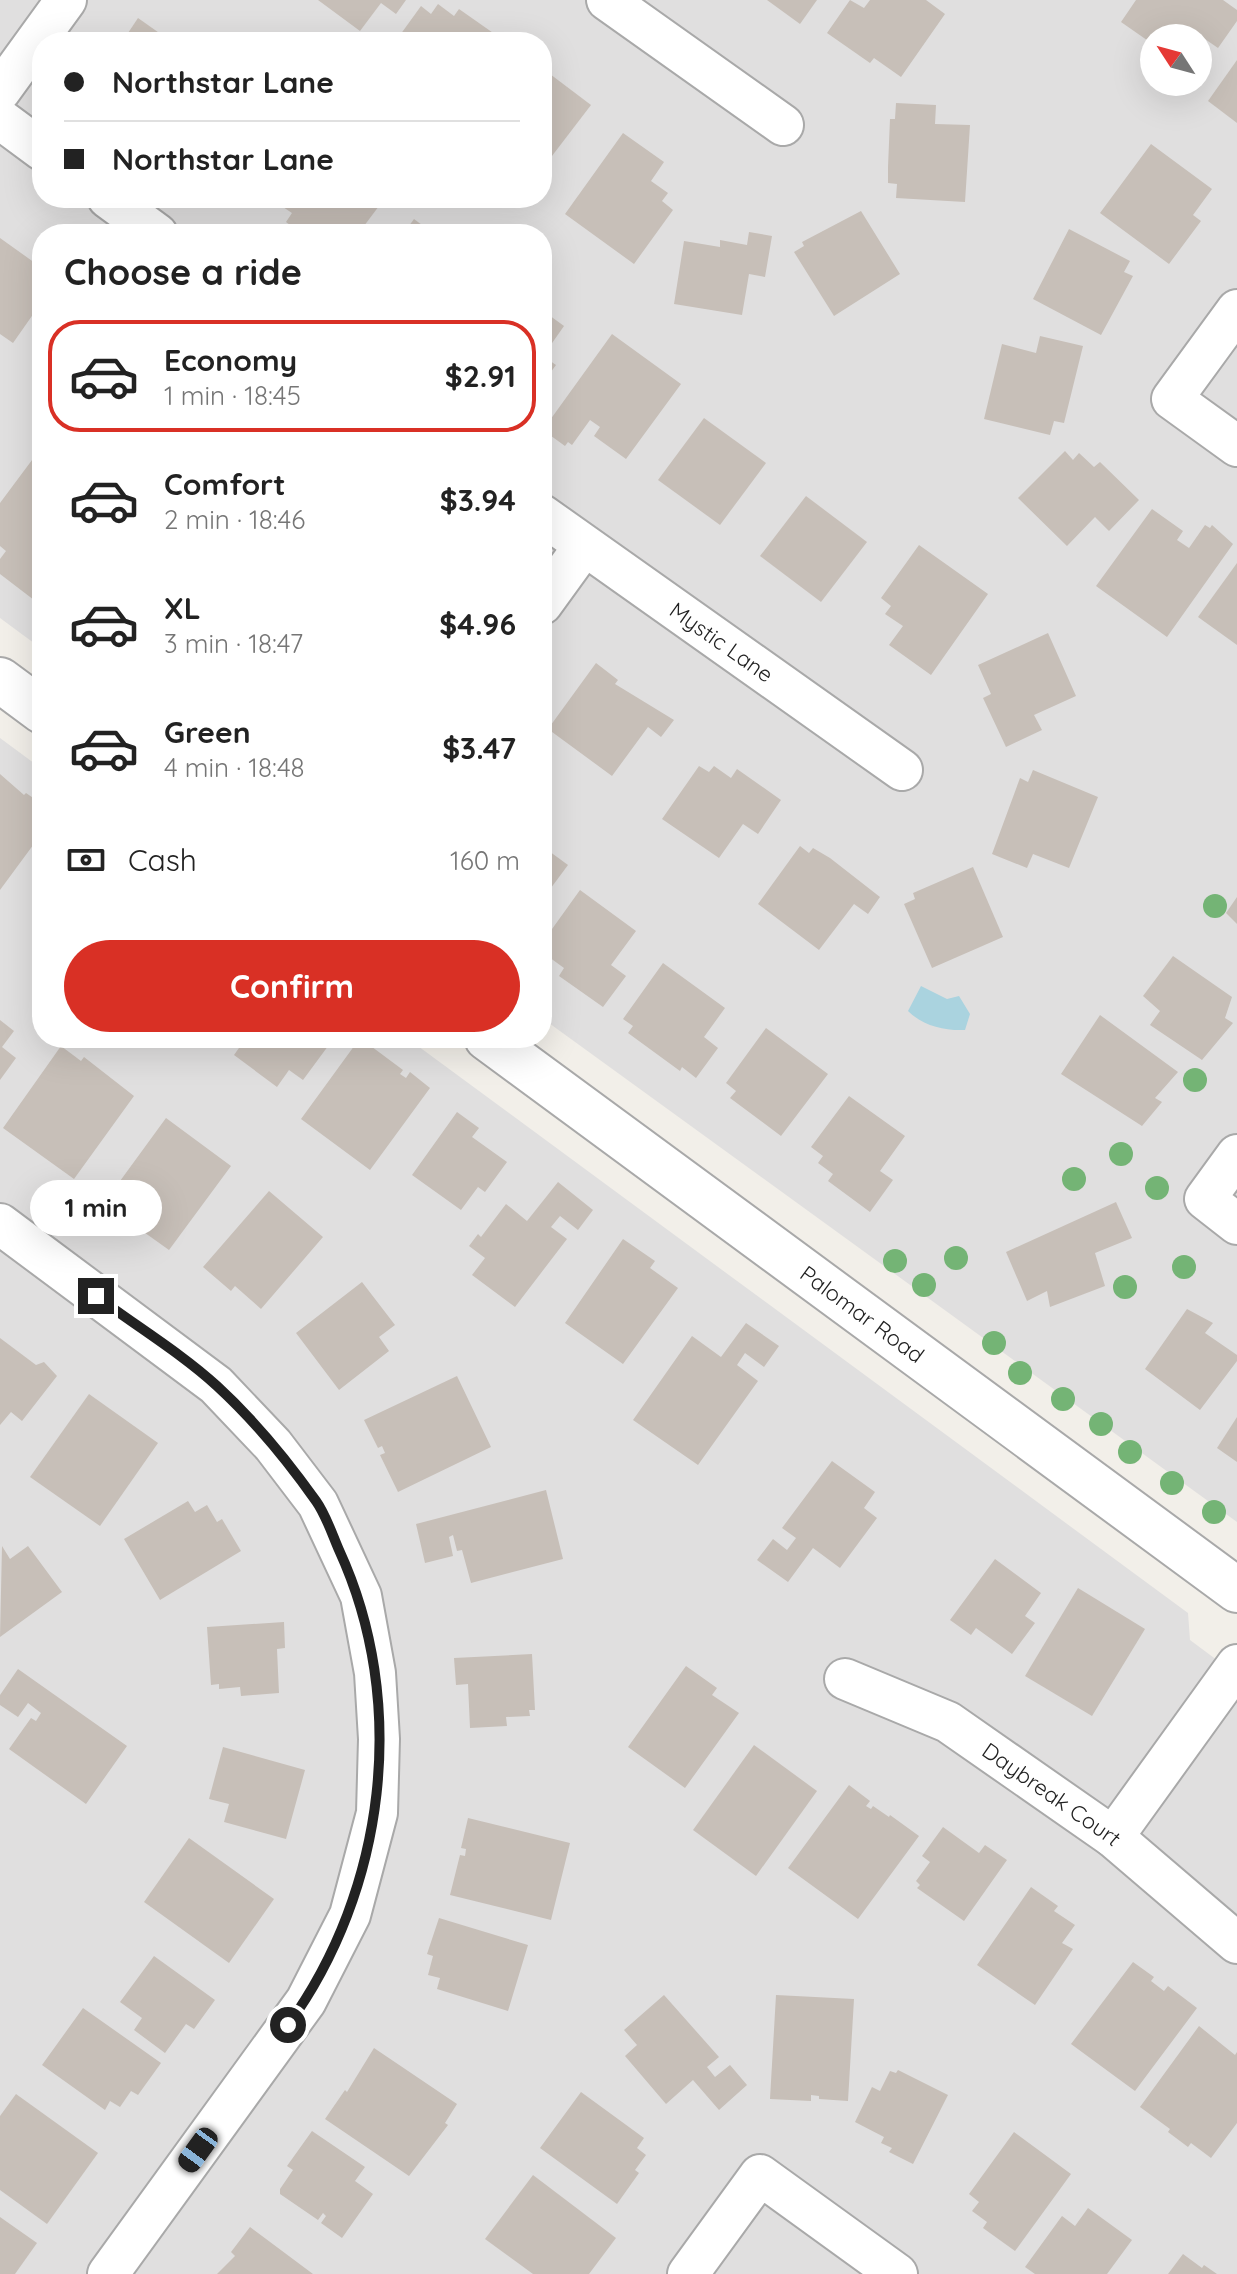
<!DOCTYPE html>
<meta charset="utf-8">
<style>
:root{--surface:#fff;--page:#f6f6f6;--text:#222;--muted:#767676;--line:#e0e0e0;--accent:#d93025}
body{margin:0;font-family:Quicksand,sans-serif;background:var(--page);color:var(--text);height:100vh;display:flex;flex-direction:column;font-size:30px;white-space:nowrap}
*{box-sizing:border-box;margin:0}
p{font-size:26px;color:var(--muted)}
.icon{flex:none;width:44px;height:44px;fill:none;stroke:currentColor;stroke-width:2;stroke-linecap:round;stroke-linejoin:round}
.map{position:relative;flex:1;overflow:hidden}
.details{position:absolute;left:32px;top:224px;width:520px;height:824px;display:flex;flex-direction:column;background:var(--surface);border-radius:32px;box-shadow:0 8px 32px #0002}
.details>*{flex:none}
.hud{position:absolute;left:32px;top:32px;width:520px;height:176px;border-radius:32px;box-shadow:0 8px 32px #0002;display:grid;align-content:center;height:176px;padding:0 32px;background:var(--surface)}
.needle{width:52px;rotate:306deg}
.tools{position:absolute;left:1140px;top:24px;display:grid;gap:16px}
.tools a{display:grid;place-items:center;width:72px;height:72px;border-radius:50%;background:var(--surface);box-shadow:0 8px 32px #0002;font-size:40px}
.end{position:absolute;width:36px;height:36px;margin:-18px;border:10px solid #222;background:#fff;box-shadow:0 0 0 4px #fff}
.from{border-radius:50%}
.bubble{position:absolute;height:56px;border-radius:28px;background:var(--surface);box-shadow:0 8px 32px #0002;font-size:26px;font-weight:800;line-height:56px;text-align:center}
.car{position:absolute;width:24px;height:48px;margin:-24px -12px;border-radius:10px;box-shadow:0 0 6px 2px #0007;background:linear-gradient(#222 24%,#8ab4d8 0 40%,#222 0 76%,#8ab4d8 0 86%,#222 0)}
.hud b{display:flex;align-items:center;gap:28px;height:76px;font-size:30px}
.hud b+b{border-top:2px solid var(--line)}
.hud i{width:20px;height:20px;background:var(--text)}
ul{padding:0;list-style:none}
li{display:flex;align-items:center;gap:24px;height:112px;margin:0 16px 12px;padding:0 16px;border:4px solid transparent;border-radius:32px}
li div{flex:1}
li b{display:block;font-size:30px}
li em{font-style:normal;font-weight:800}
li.on{border-color:var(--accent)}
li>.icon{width:72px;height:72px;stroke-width:1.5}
h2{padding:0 32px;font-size:36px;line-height:96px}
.pay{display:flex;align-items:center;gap:20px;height:88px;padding:0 32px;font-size:30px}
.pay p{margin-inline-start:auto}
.button{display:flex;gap:16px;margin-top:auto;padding:16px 32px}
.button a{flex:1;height:92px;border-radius:48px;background:var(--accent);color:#fff;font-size:32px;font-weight:800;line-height:92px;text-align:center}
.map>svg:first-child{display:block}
</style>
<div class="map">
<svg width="1237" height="2274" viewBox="0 0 1237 2274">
<rect width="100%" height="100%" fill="#f2efe9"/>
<g fill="#e0dfdf" fill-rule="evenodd">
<path d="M0,0H1237V1522L542,1018V234H42V649L0,618ZM1154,38H1198V82H1154ZM42,42H542V198H42Z"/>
<polygon points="0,738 42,769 42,1038 407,1038 1188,1613 1190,1640 1237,1675 1237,2274 0,2274"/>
</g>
<path fill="#aad3df" d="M921,986L947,999L959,996L970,1014L965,1030C945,1031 923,1026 908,1011Z"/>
<g fill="#c7bfb8">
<polygon points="318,0 406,0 396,14 381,3 360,31"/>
<polygon points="767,0 817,0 800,24"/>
<polygon points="850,0 864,8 870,0 926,0 945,14 901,77 874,58 870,63 827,33"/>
<polygon points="1136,0 1223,0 1237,10 1237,21 1218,48 1202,37 1198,44 1198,38 1154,38 1154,45 1121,22"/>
<polygon points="438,4 454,16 459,9 506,42 395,42 421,6 431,14"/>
<polygon points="138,18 172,42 122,42"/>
<polygon points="1237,60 1237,123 1208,101"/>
<polygon points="542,68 591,105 542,169"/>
<polygon points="896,103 936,105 935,124 970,125 965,202 896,198 897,184 888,183 888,167 890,119 895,119"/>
<polygon points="623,133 664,162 651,181 668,193 662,201 673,210 634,264 565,214"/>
<polygon points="1151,144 1212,189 1193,215 1201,221 1169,264 1100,213"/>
<polygon points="289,198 385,198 358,234 302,234 286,222 292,213 283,207"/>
<polygon points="861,211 900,274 834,316 794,252 804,246 802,242"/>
<polygon points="414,219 434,234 403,234"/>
<polygon points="1069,229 1130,261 1124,272 1133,276 1101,335 1033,299"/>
<polygon points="749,232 772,236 765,277 749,274 742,315 674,304 684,241 720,247 720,240 747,245"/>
<polygon points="0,238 42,268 42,319 34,313 13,343 0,334"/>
<polygon points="542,310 564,326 543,356 556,365 542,384"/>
<polygon points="612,334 681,384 626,459 594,436 600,427 590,420 572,445 568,442 565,446 547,433 549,430 545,427"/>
<polygon points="1040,336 1083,346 1064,423 1054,421 1050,435 984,419 1002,344 1036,353"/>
<polygon points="704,418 766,463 720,525 658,480"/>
<polygon points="1065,451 1073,460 1079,453 1094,467 1100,462 1139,500 1109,531 1095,517 1067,546 1018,498"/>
<polygon points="35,456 42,461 42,589 34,600 0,574 0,559 6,551 0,546 0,503"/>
<polygon points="806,496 867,542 821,602 760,556"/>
<polygon points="1152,509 1183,531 1177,540 1189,548 1205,525 1210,528 1212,525 1233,544 1167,637 1096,586"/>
<polygon points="919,545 988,594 931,675 889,645 903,626 885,614 891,606 881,598"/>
<polygon points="1237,563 1237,645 1198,617"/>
<polygon points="1048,633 1076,696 1034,715 1042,730 1006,747 983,698 991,694 978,665"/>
<polygon points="596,663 618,680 615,684 674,720 661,737 648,727 612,776 548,729"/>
<polygon points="699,766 709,772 714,766 731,778 737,769 781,800 758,834 743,824 719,858 662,819"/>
<polygon points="1033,770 1098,797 1069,868 1033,854 1027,868 992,854 1020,778 1028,782"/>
<polygon points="0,774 24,795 26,793 42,804 42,833 0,890"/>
<polygon points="542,846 568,865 542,900"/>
<polygon points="800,846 809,853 813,848 830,858 880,897 868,914 854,904 819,950 758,904"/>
<polygon points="973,867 1003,937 932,968 904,904 915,899 913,893"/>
<polygon points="580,890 636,931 611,965 626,976 603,1007 559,976 564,968 542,952 542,943"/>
<polygon points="1237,897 1237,924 1226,913"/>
<polygon points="1173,956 1232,997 1225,1018 1233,1023 1202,1060 1150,1025 1160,1011 1143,996"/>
<polygon points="663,963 725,1008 704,1037 718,1048 696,1078 682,1067 680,1071 628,1033 633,1026 623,1019"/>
<polygon points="1100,1015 1178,1072 1155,1098 1162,1102 1142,1126 1061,1074"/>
<polygon points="0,1020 14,1031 2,1047 16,1058 0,1080"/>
<polygon points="766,1028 828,1074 781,1136 730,1098 736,1091 726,1083"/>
<polygon points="246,1038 334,1038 303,1080 289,1070 277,1087 234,1055"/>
<polygon points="360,1038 403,1070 400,1074 406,1078 410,1072 430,1088 370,1170 301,1119"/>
<polygon points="61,1046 81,1061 84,1057 134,1096 74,1179 3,1128"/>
<polygon points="849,1096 905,1136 880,1171 893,1180 870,1212 828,1181 833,1174 818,1163 823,1156 811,1147"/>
<polygon points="457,1112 479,1128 472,1137 507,1162 485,1192 478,1187 461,1210 412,1175"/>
<polygon points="166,1118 231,1166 169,1250 134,1225 137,1221 132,1217 129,1221 104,1203"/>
<polygon points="558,1182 593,1210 578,1230 560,1216 551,1227 567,1239 515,1307 472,1275 485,1258 469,1246 478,1234 481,1237 506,1204 527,1221"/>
<polygon points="269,1191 323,1237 261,1309 235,1286 231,1291 203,1267"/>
<polygon points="1116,1202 1132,1238 1095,1253 1105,1286 1050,1307 1047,1291 1027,1301 1006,1252"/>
<polygon points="623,1239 655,1261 650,1268 678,1288 623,1364 565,1323"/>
<polygon points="362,1282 395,1325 379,1337 389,1351 339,1390 296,1333"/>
<polygon points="1187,1309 1213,1323 1205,1333 1237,1355 1237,1361 1200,1410 1145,1369"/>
<polygon points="746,1323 779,1346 764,1367 745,1353 737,1365 758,1381 698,1465 633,1420 692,1336 721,1357"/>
<polygon points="0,1338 36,1365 44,1362 57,1376 22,1421 11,1412 0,1425"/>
<polygon points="457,1376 491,1447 398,1492 380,1455 385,1453 382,1446 378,1448 364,1420"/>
<polygon points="89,1394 158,1443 100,1526 30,1477"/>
<polygon points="1237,1417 1237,1462 1217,1448"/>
<polygon points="832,1461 875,1492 864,1508 877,1518 840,1568 813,1548 788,1582 757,1560 773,1539 787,1550 796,1538 782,1528"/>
<polygon points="546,1490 563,1559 471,1583 462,1550 457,1551 453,1535 449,1537 453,1556 425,1563 416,1524"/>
<polygon points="188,1501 195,1512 207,1505 217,1522 222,1519 241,1551 160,1600 124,1539"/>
<polygon points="2,1546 10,1559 28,1546 62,1592 0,1637"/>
<polygon points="995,1559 1041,1593 1025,1616 1035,1623 1012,1654 976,1628 971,1635 950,1620"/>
<polygon points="1078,1588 1145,1629 1092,1716 1025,1676"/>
<polygon points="284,1622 285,1648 277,1649 279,1693 241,1696 240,1687 219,1689 219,1684 211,1685 207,1627"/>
<polygon points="532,1654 535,1710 529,1710 530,1716 506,1717 507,1726 470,1728 468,1684 456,1685 454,1658"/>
<polygon points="686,1666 717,1688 712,1695 739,1713 685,1788 628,1747"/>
<polygon points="18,1669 127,1746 86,1804 9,1749 31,1718 36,1721 41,1713 28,1703 18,1717 0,1705 0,1695"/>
<polygon points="754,1745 817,1791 756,1876 693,1830"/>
<polygon points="223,1747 305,1770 286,1839 224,1822 229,1804 209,1799"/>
<polygon points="849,1785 870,1801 866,1806 871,1809 873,1806 889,1817 890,1815 919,1836 858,1919 788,1868"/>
<polygon points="468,1818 570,1843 551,1920 450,1895 460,1855 465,1856 466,1849 461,1848"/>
<polygon points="943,1827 979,1853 985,1845 1007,1860 964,1921 917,1888 920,1885 916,1881 930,1862 922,1856"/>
<polygon points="189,1838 274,1899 229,1963 144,1902"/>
<polygon points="1031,1887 1058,1906 1054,1911 1075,1925 1062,1943 1073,1949 1035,2005 977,1965"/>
<polygon points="439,1918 528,1945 508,2011 437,1989 440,1978 428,1975 433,1956 427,1954"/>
<polygon points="154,1956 215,2000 194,2029 186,2024 165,2053 134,2030 142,2018 120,2002"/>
<polygon points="1133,1962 1154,1977 1151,1981 1164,1991 1168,1986 1197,2008 1135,2091 1071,2044"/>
<polygon points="664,1995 719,2057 707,2067 715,2077 730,2065 747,2085 719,2110 693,2080 666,2104 625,2056 637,2045 624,2030"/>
<polygon points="776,1995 854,1999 848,2101 819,2099 819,2096 811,2095 811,2101 770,2099"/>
<polygon points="83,2008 161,2063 138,2095 131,2091 120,2107 110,2101 105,2110 42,2065"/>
<polygon points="1199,2026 1235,2055 1237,2052 1237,2123 1211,2158 1191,2143 1188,2147 1168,2132 1170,2129 1140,2107"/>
<polygon points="374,2048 457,2104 445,2123 448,2125 409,2176 325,2119 345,2090 347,2092"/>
<polygon points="898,2070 948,2095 913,2164 889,2152 892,2148 881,2143 884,2137 855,2122 872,2087 880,2091 890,2071 896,2073"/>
<polygon points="581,2092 644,2138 637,2148 646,2155 635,2170 639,2173 617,2204 540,2148"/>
<polygon points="16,2094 98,2153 47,2224 0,2190 0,2116"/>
<polygon points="312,2131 365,2167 355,2181 373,2194 342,2238 321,2223 326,2216 323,2213 318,2220 280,2194 280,2189 293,2170 287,2166"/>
<polygon points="1014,2132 1071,2174 1015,2251 983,2228 987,2222 972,2211 979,2202 969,2194"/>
<polygon points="533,2175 616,2238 589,2274 533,2274 485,2239"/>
<polygon points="1088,2208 1132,2240 1107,2274 1035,2274 1025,2267 1062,2216 1075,2226"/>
<polygon points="0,2217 37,2243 15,2274 0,2274"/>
<polygon points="250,2227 313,2274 217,2274 235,2256 231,2252"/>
<polygon points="1183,2254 1202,2268 1204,2265 1217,2274 1168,2274"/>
</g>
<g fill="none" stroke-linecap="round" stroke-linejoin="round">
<g stroke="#a9a9a9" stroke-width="44">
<g id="minor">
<polyline points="607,0 783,125"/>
<polyline points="0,91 66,0"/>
<polyline points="0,119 42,150"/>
<polyline points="108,198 157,234"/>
<polyline points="1237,310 1172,399 1237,446"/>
<path id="s1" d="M542,515L902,770"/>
<polyline points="542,604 584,546"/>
<polyline points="1237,1155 1205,1199 1237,1224"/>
<polyline points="0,1224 216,1385 273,1445 318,1504 361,1596 375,1673 379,1739 377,1813 350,1915 306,2001 108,2274"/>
<path id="s2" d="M845,1679L948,1722L1113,1837L1237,1943"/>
<polyline points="1113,1837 1237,1665"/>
<polyline points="688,2274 760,2175 897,2274"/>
</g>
</g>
<g stroke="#a9a9a9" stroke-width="48">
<g id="tertiary">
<polyline points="0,680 42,711"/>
<path id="s3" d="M487,1038L1237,1590"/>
</g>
</g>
<use href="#minor" stroke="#fff" stroke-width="40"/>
<use href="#tertiary" stroke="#fff" stroke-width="44"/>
</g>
<g fill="#74b475">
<circle cx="1215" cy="906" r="12"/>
<circle cx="1195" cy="1080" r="12"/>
<circle cx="1121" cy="1154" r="12"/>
<circle cx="1074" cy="1179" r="12"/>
<circle cx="1157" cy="1188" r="12"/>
<circle cx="956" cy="1258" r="12"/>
<circle cx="895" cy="1261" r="12"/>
<circle cx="1184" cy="1267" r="12"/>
<circle cx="924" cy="1285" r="12"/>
<circle cx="1125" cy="1287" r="12"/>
<circle cx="994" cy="1343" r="12"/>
<circle cx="1020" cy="1373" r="12"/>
<circle cx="1063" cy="1399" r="12"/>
<circle cx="1101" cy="1424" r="12"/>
<circle cx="1130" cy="1452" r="12"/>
<circle cx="1172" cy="1483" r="12"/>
<circle cx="1214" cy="1512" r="12"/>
</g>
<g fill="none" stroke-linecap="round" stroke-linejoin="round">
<path stroke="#222" stroke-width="10" d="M96,1296C136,1326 181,1353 217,1386C254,1420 287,1460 316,1501C326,1515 332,1534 339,1550C409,1702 386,1890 288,2025"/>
</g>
<g text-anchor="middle" stroke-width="7" stroke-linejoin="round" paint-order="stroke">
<g font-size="22" fill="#222" stroke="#fff">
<text dy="8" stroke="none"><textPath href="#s1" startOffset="220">Mystic Lane</textPath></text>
<text dy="8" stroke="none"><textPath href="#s3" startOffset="466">Palomar Road</textPath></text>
<text dy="8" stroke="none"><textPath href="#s2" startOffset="238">Daybreak Court</textPath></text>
</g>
</g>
</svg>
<div class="tools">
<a><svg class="needle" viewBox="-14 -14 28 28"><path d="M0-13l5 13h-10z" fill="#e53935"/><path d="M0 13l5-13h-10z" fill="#767676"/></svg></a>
</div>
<i class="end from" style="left:288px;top:2025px"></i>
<i class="end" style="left:96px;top:1296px"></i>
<div class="bubble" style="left:30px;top:1180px;width:132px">1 min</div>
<i class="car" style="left:198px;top:2150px;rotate:216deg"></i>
<div class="hud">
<b><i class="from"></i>Northstar Lane</b>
<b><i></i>Northstar Lane</b>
</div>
<section class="details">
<h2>Choose a ride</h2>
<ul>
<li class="on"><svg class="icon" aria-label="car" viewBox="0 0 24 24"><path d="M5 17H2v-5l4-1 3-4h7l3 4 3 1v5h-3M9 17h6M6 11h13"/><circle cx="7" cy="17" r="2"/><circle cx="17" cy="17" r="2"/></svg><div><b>Economy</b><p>1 min · 18:45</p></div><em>$2.91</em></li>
<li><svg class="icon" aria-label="car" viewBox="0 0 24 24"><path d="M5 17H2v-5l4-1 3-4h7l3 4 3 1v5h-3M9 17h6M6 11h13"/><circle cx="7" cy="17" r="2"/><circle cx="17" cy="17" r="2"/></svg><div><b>Comfort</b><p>2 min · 18:46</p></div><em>$3.94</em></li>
<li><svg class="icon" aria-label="car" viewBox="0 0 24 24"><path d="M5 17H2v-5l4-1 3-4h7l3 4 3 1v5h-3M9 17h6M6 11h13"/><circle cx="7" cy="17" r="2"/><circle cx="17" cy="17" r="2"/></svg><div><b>XL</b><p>3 min · 18:47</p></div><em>$4.96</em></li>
<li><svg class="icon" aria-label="car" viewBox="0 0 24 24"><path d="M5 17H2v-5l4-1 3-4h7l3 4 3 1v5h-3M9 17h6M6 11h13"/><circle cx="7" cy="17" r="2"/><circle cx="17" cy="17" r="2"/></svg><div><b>Green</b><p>4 min · 18:48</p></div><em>$3.47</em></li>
</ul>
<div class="pay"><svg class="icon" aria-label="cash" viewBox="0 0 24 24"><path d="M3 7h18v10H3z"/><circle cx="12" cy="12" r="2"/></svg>Cash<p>160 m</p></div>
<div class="button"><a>Confirm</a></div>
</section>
</div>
